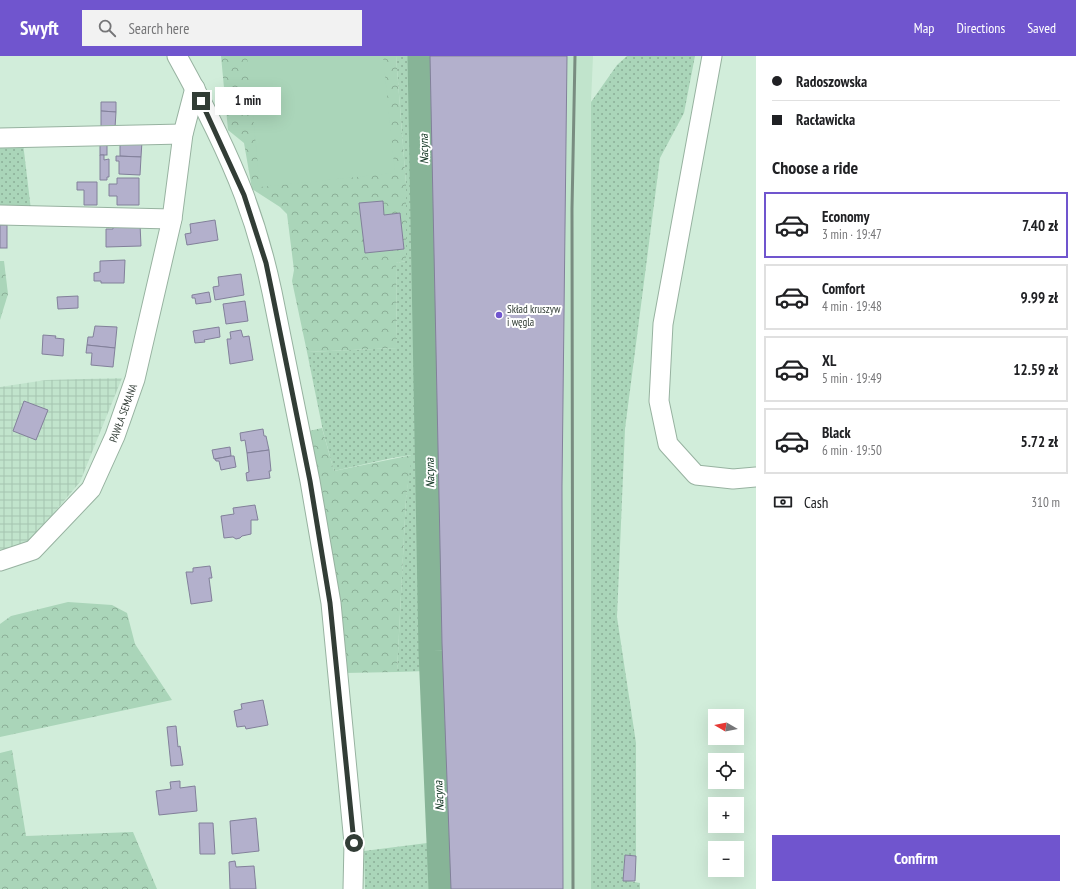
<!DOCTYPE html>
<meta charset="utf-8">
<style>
:root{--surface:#fff;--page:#f2f2f2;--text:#202124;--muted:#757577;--line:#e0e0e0;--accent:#7055ce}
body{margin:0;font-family:"PT Sans Narrow",sans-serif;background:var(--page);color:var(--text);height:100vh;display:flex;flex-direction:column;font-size:15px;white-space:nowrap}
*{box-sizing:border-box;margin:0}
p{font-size:13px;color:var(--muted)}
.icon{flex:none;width:22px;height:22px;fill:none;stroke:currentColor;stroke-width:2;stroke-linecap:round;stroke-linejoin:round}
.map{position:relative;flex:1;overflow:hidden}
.sheet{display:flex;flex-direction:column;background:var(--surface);width:320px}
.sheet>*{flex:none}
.banner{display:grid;align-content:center;height:88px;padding:0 16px;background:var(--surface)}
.needle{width:26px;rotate:279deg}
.buttons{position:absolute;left:708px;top:653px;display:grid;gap:8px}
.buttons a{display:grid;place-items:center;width:36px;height:36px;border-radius:0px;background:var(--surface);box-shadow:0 4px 16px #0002;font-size:20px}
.end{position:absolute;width:18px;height:18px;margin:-9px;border:5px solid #323d36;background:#fff;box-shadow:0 0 0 2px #fff}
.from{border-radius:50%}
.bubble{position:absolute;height:28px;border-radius:0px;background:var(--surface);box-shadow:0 4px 16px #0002;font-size:13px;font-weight:800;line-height:28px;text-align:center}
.banner b{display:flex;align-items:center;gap:14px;height:38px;font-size:15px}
.banner b+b{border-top:1px solid var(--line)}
.banner i{width:10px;height:10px;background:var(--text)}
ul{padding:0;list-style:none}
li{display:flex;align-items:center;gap:12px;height:66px;margin:0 8px 6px;padding:0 8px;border:2px solid var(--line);border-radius:0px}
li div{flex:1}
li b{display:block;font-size:15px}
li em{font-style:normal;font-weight:800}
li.on{border-color:var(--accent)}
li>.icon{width:36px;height:36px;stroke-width:1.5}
h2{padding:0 16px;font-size:18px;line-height:48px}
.pay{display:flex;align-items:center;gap:10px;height:44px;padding:0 16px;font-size:15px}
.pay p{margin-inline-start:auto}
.primary-button{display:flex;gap:8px;margin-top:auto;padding:8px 16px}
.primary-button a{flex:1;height:46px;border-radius:0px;background:var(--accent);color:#fff;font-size:16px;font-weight:800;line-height:46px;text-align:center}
header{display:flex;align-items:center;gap:24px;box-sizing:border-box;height:56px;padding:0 20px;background:var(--accent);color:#fff}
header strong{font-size:19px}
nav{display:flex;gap:22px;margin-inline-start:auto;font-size:14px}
.search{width:280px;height:36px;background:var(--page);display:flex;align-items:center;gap:10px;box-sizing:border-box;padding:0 14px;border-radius:0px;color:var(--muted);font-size:15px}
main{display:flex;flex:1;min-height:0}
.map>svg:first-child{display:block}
</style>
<header>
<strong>Swyft</strong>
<div class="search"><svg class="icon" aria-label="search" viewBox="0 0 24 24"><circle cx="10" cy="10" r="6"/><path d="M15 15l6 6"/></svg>Search here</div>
<nav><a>Map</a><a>Directions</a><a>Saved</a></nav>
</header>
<main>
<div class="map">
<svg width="756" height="833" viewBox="0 0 756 833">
<defs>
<pattern id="industrial-grid" width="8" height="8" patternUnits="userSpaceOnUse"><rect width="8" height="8" fill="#c1e4cc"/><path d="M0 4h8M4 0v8" fill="none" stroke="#a6c4b0"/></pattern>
<pattern id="grass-dots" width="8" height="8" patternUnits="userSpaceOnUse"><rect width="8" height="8" fill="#aad5b9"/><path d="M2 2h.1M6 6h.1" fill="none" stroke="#8bae97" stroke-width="1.8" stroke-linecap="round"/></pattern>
<pattern id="forest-crowns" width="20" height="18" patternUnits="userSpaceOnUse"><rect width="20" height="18" fill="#aad5b9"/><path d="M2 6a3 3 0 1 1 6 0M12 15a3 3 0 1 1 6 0" fill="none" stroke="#8bae97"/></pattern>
</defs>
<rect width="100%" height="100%" fill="#d1edda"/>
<polygon fill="#c1e4cc" points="567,0 593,0 591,46 591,833 563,833 562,430"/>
<polygon fill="url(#industrial-grid)" points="122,322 80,426 26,490 0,497 0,331 46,324"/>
<g fill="url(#grass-dots)">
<polygon points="396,0 418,0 419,152 418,383 426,615 397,616 406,442 411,399 392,402 334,415 323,375 307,296 397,292 396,207 406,205 406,128"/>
<polygon points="627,0 695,0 684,57 660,102 625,373 617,561 636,687 636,800 625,799 623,824 640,827 640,833 591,833 591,46 617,9"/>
<polygon points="23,87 31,154 0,154 0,88"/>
<polygon points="435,786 436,833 365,833 364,795"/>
</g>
<g fill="url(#forest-crowns)">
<polygon points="221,0 396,0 406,128 406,205 396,207 397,292 307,296 292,225 294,214 287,158 280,151 252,133 244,87 228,74"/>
<polygon points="0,205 4,205 8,238 0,264"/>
<polygon points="322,372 334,415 412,399 406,442 397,616 344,617 305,376"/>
<polygon points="68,546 112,549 127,557 135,588 172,644 0,681 0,568 11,560"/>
<polygon points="12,694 26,780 133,776 157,833 0,833 0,697"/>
</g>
<polygon fill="#aad5b9" points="247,0 383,0 395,117 260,131"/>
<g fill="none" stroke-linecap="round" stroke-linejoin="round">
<polyline stroke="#87b497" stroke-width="29" points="422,0 433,595 443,833"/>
</g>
<g fill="#b3b0cc" stroke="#82809a">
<polygon points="430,0 567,0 562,430 563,833 451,833 442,587"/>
<polygon points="101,46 116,46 116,56 101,55"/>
<polygon points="101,55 116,56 115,72 101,71"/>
<polygon points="120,84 142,85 141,101 120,100"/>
<rect x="100" y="85" width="7" height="14"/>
<polygon points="100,99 104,99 104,104 109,103 109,121 107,121 107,124 100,124"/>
<polygon points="116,100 141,101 140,119 119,118 119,105 116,105"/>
<polygon points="117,122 139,122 139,149 117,149 117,140 109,140 109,128 117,128"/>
<polygon points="77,126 97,126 97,149 84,149 84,134 77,134"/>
<polygon points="383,145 384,159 400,157 404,193 365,197 359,147"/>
<polygon points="215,164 218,184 187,189 185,178 191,177 190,168"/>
<polygon points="140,168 141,190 106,191 106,173 113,173 113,169"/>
<rect x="0" y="169" width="7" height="23"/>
<polygon points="125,204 124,227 101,227 101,225 94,225 94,217 100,216 100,205"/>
<polygon points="241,218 244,239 215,244 213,231 219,230 218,221"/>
<polygon points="209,236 211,246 196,248 195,242 192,242 192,239"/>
<polygon points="78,240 78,252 58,253 57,241"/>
<polygon points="245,245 248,265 226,268 223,248"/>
<polygon points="95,270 117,271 115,292 87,289 88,281 93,281"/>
<polygon points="219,271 220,281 204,284 205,286 195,287 193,275"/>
<polygon points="241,274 243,281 249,280 253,304 230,308 227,283 231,283 230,276"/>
<polygon points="43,279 56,280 55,282 64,283 63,300 42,298"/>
<polygon points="87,289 115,292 113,311 91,309 92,297 86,297"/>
<polygon points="24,345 48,354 36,384 13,375"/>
<polygon points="263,373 264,380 266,380 269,394 247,397 245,384 241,385 240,377"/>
<polygon points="230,391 231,400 214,403 212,394"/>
<polygon points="269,394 271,415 269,415 270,422 247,425 246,417 249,416 247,397"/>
<polygon points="231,400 234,400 236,411 221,414 219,405 216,405 215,403"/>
<polygon points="255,449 258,464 251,464 251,478 242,480 240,482 236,483 233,481 224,482 221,460 234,458 233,452"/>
<polygon points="210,510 212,522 209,522 212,545 191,548 186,516 193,516 193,512"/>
<polygon points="263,644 268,669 246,673 245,670 237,671 234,655 242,653 241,648"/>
<polygon points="176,670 178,691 180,690 183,709 171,710 167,671"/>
<polygon points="180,725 180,732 195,730 197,755 159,759 156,735 171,733 170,726"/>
<polygon points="256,762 259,795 232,798 230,765"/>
<polygon points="199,767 213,767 215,798 200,798"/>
<polygon points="625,799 636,800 635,825 623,825"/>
<polygon points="235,805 236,811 254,810 256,833 230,833 229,806"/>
</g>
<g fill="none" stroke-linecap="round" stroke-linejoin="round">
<g stroke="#97b2a0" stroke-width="21">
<g id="minor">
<path d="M177,0C202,45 226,92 244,139C256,171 265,203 272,236L310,425L331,547L354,787L353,833"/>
<polyline points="712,0 663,268 659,345 668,388 696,419 733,423 756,421"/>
<polyline points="0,82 183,78"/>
<polyline points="0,159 172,163"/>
<polyline points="0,505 33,494 91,433 115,380 135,323 172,163 183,78 195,32"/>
</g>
</g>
<use href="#minor" stroke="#fff" stroke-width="19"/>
<polyline stroke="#798c80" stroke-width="3" points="573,833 572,153 575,0"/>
</g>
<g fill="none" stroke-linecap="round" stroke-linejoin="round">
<polyline stroke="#323d36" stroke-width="5" points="201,45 244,139 266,207 272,236 310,425 330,547 354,787"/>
</g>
<circle fill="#7055ce" stroke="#fff" stroke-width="1.5" cx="499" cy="259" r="4"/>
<g text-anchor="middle" stroke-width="4" stroke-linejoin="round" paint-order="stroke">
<g font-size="11" fill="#323d36" stroke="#fff" text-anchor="start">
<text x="507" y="257">Skład kruszyw<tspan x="507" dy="13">i węgla</tspan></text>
</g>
<g font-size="11" fill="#323d36" stroke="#fff">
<text transform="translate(123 357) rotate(-70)" y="4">PAWŁA SEMANA</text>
</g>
<g font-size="12" font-style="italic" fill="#0d311e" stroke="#fff">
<text transform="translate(424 93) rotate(-91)" y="4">Nacyna</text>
<text transform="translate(430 417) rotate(-91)" y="4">Nacyna</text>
<text transform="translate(439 740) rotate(-93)" y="4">Nacyna</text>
</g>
</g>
</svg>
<div class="buttons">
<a><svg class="needle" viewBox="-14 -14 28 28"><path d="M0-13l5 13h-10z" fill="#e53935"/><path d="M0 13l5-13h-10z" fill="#757577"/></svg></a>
<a><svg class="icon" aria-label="locate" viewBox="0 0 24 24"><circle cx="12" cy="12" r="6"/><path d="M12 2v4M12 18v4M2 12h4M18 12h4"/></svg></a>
<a>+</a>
<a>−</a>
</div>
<i class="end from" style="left:354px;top:787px"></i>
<i class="end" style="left:201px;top:45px"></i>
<div class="bubble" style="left:215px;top:31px;width:66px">1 min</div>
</div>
<section class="sheet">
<div class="banner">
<b><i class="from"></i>Radoszowska</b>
<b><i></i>Racławicka</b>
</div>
<h2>Choose a ride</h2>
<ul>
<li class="on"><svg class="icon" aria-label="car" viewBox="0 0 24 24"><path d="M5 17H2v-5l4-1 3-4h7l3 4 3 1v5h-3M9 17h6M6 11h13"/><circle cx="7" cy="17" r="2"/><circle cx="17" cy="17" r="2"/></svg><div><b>Economy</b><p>3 min · 19:47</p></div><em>7.40 zł</em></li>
<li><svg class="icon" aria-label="car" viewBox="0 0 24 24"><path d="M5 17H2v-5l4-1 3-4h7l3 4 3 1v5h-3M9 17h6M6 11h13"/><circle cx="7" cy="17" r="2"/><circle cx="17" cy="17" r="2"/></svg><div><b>Comfort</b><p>4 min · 19:48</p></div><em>9.99 zł</em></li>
<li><svg class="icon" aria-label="car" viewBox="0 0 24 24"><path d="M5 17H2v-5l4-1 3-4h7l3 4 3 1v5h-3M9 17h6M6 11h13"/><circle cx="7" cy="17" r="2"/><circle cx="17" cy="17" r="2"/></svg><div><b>XL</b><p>5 min · 19:49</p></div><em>12.59 zł</em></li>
<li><svg class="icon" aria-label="car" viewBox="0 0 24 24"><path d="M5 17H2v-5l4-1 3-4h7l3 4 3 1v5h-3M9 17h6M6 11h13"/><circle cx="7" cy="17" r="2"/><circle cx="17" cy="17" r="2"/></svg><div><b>Black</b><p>6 min · 19:50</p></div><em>5.72 zł</em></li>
</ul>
<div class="pay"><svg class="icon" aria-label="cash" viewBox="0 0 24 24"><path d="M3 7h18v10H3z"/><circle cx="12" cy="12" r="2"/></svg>Cash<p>310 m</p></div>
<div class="primary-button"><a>Confirm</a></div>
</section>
</main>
